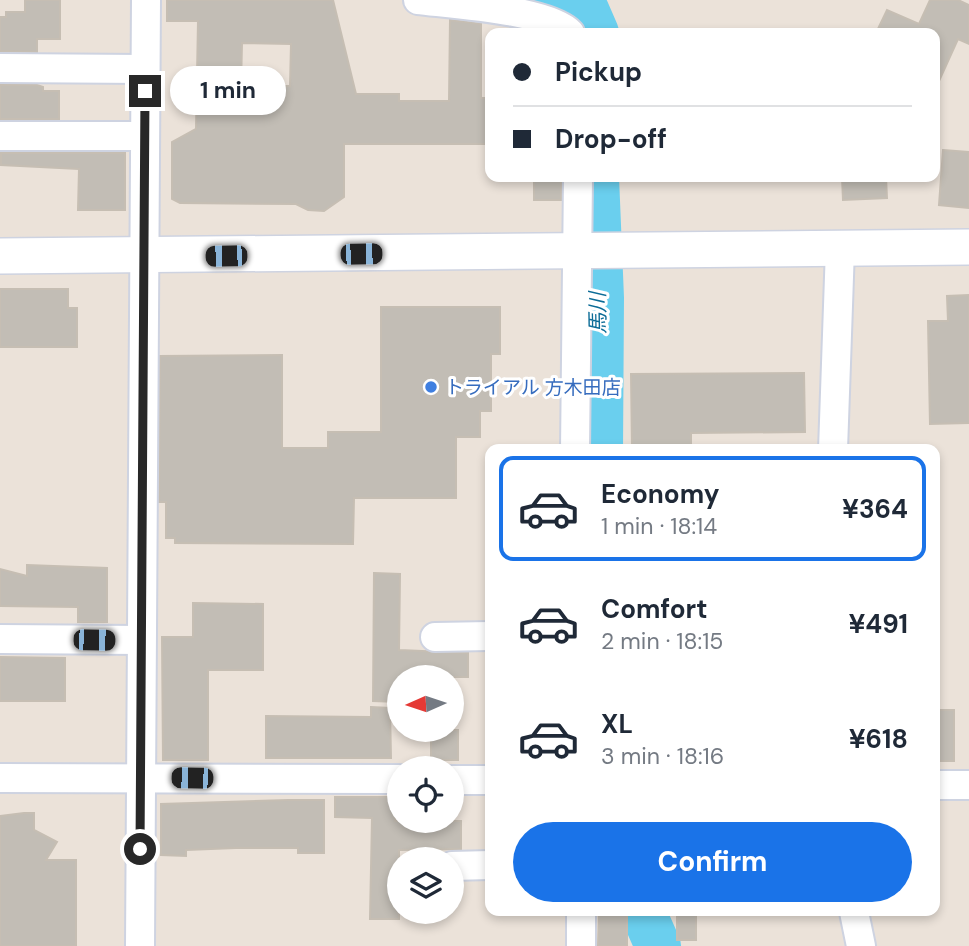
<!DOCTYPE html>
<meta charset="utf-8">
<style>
:root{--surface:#fff;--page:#f6f6f7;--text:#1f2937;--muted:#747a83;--line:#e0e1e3;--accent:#1a73e8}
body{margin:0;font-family:"DM Sans","Noto Sans JP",sans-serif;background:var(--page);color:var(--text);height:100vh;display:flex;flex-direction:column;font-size:26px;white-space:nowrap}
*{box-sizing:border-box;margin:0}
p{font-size:23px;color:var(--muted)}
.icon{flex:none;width:38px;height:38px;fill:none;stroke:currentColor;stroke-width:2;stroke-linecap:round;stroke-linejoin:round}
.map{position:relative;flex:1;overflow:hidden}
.panel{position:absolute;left:485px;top:444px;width:455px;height:472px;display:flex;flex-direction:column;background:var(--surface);border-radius:14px;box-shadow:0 4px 10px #0003}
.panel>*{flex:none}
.top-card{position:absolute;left:485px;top:28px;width:455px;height:154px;border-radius:14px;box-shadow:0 4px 10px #0003;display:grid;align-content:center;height:154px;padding:0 28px;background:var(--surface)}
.needle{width:46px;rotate:267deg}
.fabs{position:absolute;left:387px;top:665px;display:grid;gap:14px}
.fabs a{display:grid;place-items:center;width:77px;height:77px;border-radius:50%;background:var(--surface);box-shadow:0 4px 10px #0003;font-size:35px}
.end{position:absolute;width:32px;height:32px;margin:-16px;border:9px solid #282828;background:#fff;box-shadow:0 0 0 4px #fff}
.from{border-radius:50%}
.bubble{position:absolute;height:49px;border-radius:24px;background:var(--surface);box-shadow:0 4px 10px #0003;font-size:23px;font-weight:700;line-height:49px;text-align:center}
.car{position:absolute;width:21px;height:42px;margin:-21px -10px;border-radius:9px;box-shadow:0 0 5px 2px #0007;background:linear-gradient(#222 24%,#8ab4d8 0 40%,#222 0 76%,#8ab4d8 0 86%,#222 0)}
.top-card b{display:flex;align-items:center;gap:24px;height:66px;font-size:26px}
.top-card b+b{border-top:2px solid var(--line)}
.top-card i{width:18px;height:18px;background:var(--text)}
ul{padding:12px 0 0;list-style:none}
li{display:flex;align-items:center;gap:21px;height:105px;margin:0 14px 10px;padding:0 14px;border:4px solid transparent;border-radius:14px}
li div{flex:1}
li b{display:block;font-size:26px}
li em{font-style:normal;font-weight:700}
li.selected{border-color:var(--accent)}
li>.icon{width:63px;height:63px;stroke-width:1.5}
.button{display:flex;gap:14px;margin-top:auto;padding:14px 28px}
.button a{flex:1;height:80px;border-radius:42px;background:var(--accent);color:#fff;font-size:28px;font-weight:700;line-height:80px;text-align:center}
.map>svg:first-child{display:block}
</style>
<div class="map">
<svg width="969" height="946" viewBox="0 0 969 946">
<rect width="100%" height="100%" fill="#ebe2d9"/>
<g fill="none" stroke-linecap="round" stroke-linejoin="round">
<g stroke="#6acfee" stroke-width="46">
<polyline points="556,0 586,10 596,33"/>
<polyline points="596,177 601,298 600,450"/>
<polyline points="643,912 658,946"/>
</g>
</g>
<g fill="#c2bdb5" stroke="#c6beb3" stroke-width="2" fill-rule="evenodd">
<polygon points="25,0 60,0 60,39 37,39 37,52 0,51 0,17 6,17 6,12 25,12"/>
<path d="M167,0H333L356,94H399V101H449L450,20L481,24V98H490V144H344V197L324,211L308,210L296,204L180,203L172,199V142L196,129L198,21H167ZM242,43L291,44L290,86H241Z"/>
<polygon points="930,0 958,0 969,5 969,44 958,39 934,92 934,33 876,33 887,10 919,24"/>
<polygon points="0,85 37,85 43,87 43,91 59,91 59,119 0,119"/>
<polygon points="943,150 969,152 969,208 939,205"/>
<polygon points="1,153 125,153 125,210 78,210 79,169 1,165"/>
<rect x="534" y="177" width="27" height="23"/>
<polygon points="842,177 886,177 887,198 843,200"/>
<polygon points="0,289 68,289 68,308 77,308 77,347 0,347"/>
<polygon points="969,295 969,423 930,424 928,321 948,321 947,296"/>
<polygon points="381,307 500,307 500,354 491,354 491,411 480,411 480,437 456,437 456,498 354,498 353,544 175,543 175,538 166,538 166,502 159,502 160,356 282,355 282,448 328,448 328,432 381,432"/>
<polygon points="804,373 805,432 691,433 691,450 632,450 631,374"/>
<polygon points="27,565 107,568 107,622 78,622 78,607 0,606 0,569 27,576"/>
<polygon points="374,573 400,574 399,650 468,653 468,677 399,677 399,702 373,701"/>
<polygon points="193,603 263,604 263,670 208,670 208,760 163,760 162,637 193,637"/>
<polygon points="0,657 65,658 65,701 0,701"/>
<polygon points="371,707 390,708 391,758 266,758 266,716 371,717"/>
<rect x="934" y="710" width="20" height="51"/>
<rect x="431" y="730" width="27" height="30"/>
<polygon points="335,797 395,797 395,821 461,821 461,849 399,850 399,919 370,919 372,818 335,817"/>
<polygon points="288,800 324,800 324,853 298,853 298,848 236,848 186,850 186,856 161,855 161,804"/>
<polygon points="24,813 34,813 34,830 57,842 46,860 76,860 76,946 0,946 0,816"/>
<polygon points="599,912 627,912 627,946 598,946"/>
<rect x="677" y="912" width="19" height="28"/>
</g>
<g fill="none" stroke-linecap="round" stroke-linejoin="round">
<g stroke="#ced3e1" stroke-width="32">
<g id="minor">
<path d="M418,0C451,4 549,10 570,33"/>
<polyline points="0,68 145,69"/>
<polyline points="0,136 145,136"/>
<polyline points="575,450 578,177"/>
<polyline points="833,450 840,248"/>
<polyline points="435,637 490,636"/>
<polyline points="0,639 141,640"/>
<polyline points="0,778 399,779"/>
<polyline points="452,780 490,780"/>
<polyline points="934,785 969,785"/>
<polyline points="452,866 490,865"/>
<polyline points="581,912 581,946"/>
<polyline points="854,912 861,946"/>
<polyline points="140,946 146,0"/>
</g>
</g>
<g stroke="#ced3e1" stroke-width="38">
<polyline id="tertiary" points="0,256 969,247"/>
</g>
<use href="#minor" stroke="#fff" stroke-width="28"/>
<use href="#tertiary" stroke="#fff" stroke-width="35"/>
</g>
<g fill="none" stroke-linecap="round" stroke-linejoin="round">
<polyline stroke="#282828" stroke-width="9" points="140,849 145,91"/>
</g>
<circle fill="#3f7fe0" stroke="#fff" stroke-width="2.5" cx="431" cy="387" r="7"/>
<g text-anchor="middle" stroke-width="6" stroke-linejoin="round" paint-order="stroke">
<g font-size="19" fill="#366cbe" stroke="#fff" text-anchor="start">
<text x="445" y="394">トライアル 方木田店</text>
</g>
<g font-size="21" font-style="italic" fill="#0c6c97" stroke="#fff">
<text transform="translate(598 313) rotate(-91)" y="7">馬川</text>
</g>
</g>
</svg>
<div class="fabs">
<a><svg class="needle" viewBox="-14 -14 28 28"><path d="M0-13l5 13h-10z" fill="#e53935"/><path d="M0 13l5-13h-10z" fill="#747a83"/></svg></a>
<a><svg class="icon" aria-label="locate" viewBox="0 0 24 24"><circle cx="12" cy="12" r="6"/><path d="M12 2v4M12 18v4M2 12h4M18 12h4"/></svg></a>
<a><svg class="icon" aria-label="layers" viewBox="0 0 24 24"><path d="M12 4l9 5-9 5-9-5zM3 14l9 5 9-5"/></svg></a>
</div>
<i class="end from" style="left:140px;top:849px"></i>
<i class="end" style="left:145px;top:91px"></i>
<div class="bubble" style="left:170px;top:66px;width:116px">1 min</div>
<i class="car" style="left:361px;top:254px;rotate:89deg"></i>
<i class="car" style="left:226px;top:256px;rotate:269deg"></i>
<i class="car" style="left:94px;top:640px;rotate:91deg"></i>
<i class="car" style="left:192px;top:778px;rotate:271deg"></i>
<div class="top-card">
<b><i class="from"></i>Pickup</b>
<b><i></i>Drop-off</b>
</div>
<section class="panel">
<ul>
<li class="selected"><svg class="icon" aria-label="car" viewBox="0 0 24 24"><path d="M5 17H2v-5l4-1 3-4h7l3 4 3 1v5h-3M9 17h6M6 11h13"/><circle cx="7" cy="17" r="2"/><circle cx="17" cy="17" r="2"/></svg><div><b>Economy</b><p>1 min · 18:14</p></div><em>¥364</em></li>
<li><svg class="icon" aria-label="car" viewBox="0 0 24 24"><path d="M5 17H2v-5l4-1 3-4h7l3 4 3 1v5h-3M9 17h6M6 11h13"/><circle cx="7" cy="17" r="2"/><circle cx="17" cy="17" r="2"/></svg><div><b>Comfort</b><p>2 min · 18:15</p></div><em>¥491</em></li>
<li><svg class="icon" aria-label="car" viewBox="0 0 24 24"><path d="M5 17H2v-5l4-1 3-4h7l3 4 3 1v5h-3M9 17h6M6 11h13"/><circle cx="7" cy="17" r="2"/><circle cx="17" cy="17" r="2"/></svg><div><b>XL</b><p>3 min · 18:16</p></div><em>¥618</em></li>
</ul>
<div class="button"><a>Confirm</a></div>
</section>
</div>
